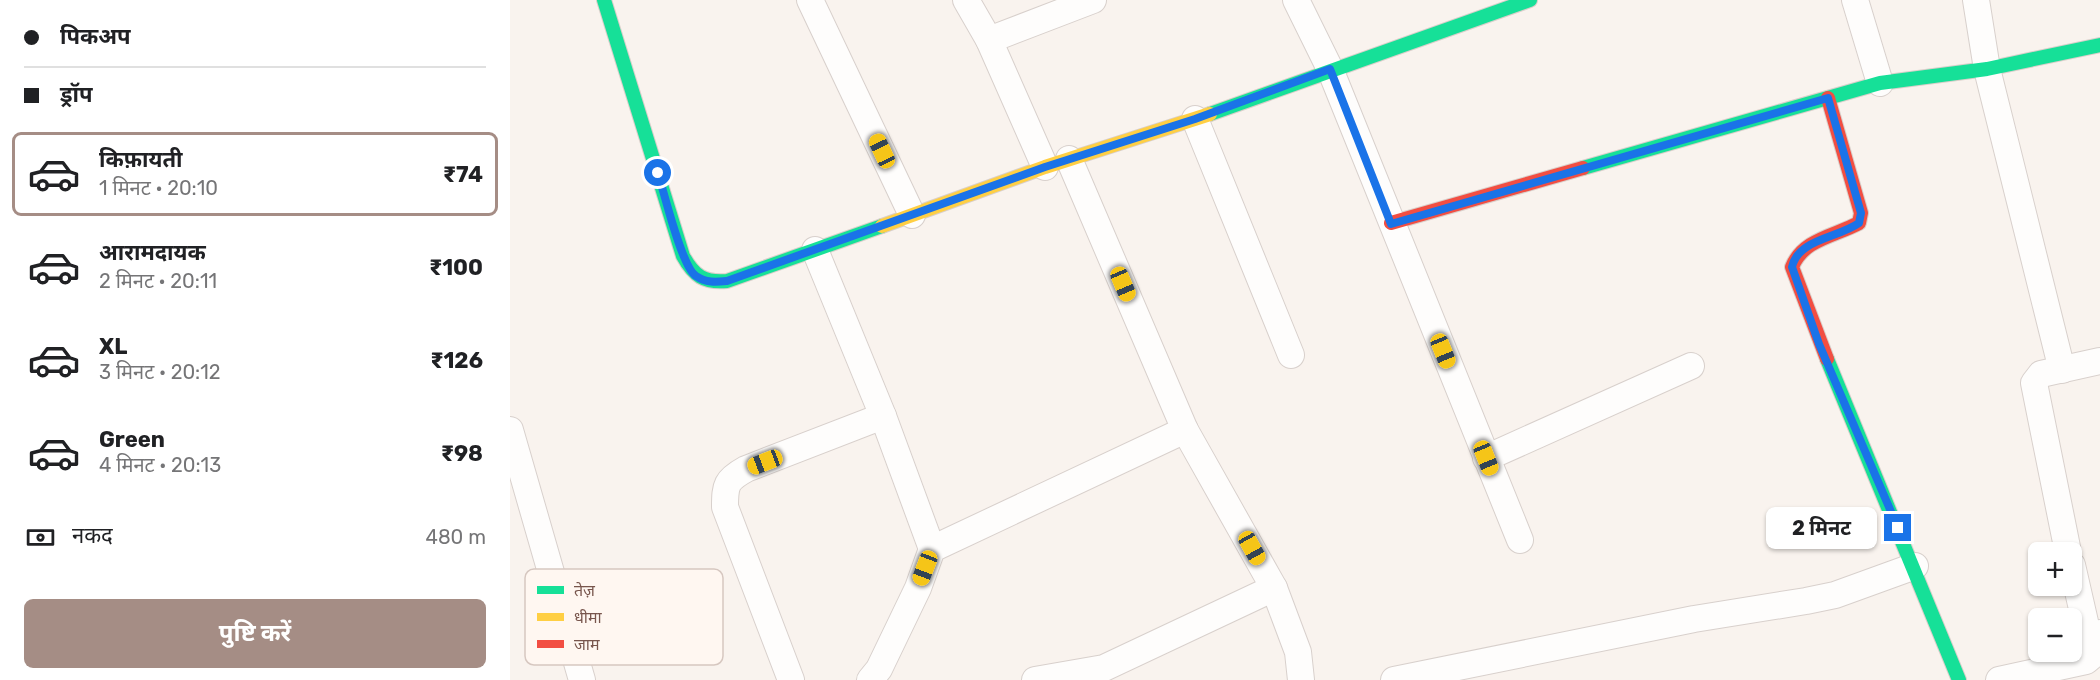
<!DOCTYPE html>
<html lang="hi">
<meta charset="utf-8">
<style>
:root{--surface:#fff;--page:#f2f2f2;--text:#202124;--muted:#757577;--line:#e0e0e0;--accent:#a58d85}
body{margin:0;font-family:Rubik,"Noto Sans Devanagari",sans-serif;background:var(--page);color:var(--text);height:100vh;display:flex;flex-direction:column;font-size:22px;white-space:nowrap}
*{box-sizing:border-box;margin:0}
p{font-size:20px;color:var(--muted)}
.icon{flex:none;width:33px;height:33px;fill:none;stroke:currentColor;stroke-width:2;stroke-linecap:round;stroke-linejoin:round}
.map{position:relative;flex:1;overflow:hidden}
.sheet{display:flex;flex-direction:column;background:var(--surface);width:510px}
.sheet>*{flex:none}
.hud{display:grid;align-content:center;height:132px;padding:0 24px;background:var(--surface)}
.fabs{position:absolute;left:1518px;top:542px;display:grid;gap:12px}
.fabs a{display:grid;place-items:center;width:54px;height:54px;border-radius:9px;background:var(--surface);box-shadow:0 2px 4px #0004;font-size:30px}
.end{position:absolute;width:27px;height:27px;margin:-14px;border:8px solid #1a73e8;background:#fff;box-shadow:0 0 0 3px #fff}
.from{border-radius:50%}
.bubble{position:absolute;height:42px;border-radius:9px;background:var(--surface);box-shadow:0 2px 4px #0004;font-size:20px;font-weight:700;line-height:42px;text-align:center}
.car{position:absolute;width:18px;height:36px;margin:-18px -9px;border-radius:8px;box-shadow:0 0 4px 2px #0007;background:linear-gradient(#f5c518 24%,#345 0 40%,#f5c518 0 76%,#345 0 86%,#f5c518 0)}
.hud b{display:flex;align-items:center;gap:21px;height:57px;font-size:22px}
.hud b+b{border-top:2px solid var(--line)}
.hud i{width:15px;height:15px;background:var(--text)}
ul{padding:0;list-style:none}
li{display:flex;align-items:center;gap:18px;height:84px;margin:0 12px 9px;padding:0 12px;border:3px solid transparent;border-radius:9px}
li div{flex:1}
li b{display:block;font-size:22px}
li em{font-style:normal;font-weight:700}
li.on{border-color:var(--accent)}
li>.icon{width:54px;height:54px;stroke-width:1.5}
.pay{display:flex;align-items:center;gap:15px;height:66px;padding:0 24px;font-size:22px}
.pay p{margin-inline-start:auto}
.cta{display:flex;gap:12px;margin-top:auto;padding:12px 24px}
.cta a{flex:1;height:69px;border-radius:9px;background:var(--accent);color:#fff;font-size:24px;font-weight:700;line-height:69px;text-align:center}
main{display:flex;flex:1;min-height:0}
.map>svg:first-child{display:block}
</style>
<main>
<section class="sheet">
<div class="hud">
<b><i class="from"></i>पिकअप</b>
<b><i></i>ड्रॉप</b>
</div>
<ul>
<li class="on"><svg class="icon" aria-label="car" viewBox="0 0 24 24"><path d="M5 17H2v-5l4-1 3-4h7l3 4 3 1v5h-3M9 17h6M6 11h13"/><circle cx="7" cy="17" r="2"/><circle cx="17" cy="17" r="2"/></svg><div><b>किफ़ायती</b><p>1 मिनट · 20:10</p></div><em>₹74</em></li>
<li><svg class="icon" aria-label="car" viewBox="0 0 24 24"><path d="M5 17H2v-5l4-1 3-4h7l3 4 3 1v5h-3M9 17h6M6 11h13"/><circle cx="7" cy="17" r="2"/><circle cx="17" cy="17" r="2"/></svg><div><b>आरामदायक</b><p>2 मिनट · 20:11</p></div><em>₹100</em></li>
<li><svg class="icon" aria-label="car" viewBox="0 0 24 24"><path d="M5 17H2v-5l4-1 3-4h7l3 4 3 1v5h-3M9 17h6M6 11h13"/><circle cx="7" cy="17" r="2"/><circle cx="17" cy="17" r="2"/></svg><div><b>XL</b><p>3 मिनट · 20:12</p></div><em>₹126</em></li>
<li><svg class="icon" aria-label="car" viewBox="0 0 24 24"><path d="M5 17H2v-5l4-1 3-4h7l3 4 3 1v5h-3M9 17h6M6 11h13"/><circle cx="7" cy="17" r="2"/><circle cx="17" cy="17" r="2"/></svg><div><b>Green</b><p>4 मिनट · 20:13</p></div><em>₹98</em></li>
</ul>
<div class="pay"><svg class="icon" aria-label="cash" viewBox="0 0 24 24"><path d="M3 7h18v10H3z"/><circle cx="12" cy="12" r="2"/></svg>नकद<p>480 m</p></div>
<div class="cta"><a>पुष्टि करें</a></div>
</section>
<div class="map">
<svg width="1590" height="680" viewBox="0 0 1590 680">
<rect width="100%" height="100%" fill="#f9f3ee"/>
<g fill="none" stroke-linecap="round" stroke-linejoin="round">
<g stroke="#d8d0cc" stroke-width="28">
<g id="street">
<polyline points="300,0 402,215"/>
<polyline points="456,0 479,40 535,167"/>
<polyline points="786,0 820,69 1010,540"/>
<polyline points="1345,0 1370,83"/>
<polyline points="1466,0 1477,69 1552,370"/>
<polyline points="479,40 583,0"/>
<polyline points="685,119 781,355"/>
<polyline points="559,159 675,430 764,588 788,652 791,680"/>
<polyline points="305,250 373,416 422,549"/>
<polyline points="0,430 72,680"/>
<polyline points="976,458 1181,366"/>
<polyline points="1558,552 1524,383 1531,374 1590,361"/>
<polyline points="1562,565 1578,635"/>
<path d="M281,680L215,507C215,485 216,480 236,469L373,416"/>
<polyline points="360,680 369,669 408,588 422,549 675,430"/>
<polyline points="525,680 594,668 764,588"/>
<polyline points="884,680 1184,619 1296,601 1325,595 1405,566"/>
<polyline points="1489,680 1576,661 1582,656 1578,635 1590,633"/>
</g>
</g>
<g stroke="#d9cfca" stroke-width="16">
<g id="fast">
<path d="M94,0L173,256C184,276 194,283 217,281L372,226"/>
<polyline points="700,114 1020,0"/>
<polyline points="1073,168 1370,83 1477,69 1590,45"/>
<polyline points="1317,359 1449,680"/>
</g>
</g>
<g stroke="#d9cfca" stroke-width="16">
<polyline id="slow" points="372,226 535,167 700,114"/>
</g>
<g stroke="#d9cfca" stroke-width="16">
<g id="jam">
<polyline points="881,223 1073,168"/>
<path d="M1317,359L1282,267C1293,239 1325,236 1349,223L1351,213L1318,98"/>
</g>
</g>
<use href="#street" stroke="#fefdfc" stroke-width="26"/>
<use href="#fast" stroke="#16e098" stroke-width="14"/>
<use href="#slow" stroke="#ffcf43" stroke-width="14"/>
<use href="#jam" stroke="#f24e42" stroke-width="14"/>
</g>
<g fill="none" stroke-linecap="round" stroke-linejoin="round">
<path stroke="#1a73e8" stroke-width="8" d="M148,173C154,192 172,268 186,276C196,283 206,282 217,281L535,167L685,119L820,69L881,224L1318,98L1351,213L1349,223C1328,238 1288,239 1282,267L1309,344L1388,528"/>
</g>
<rect x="15" y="569" width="198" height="96" rx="9" fill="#fff7f1" stroke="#d6c7c0" stroke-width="1.5"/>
<rect x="27" y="586" width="27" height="8" fill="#16e098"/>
<rect x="27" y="613" width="27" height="8" fill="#ffcf43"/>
<rect x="27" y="640" width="27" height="8" fill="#f24e42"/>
<g font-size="16" fill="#78564d">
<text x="64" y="596">तेज़</text>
<text x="64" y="623">धीमा</text>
<text x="64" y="650">जाम</text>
</g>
</svg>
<div class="fabs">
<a>+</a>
<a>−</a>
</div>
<i class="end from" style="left:148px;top:173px"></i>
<i class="end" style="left:1388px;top:528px"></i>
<div class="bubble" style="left:1256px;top:507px;width:111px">2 मिनट</div>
<i class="car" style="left:372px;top:151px;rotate:335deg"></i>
<i class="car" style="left:613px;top:284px;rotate:157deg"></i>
<i class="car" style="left:933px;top:351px;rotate:158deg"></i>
<i class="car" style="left:976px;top:458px;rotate:158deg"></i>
<i class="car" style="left:255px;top:462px;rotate:249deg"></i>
<i class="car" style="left:742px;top:548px;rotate:151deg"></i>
<i class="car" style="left:415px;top:568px;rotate:201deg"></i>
</div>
</main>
